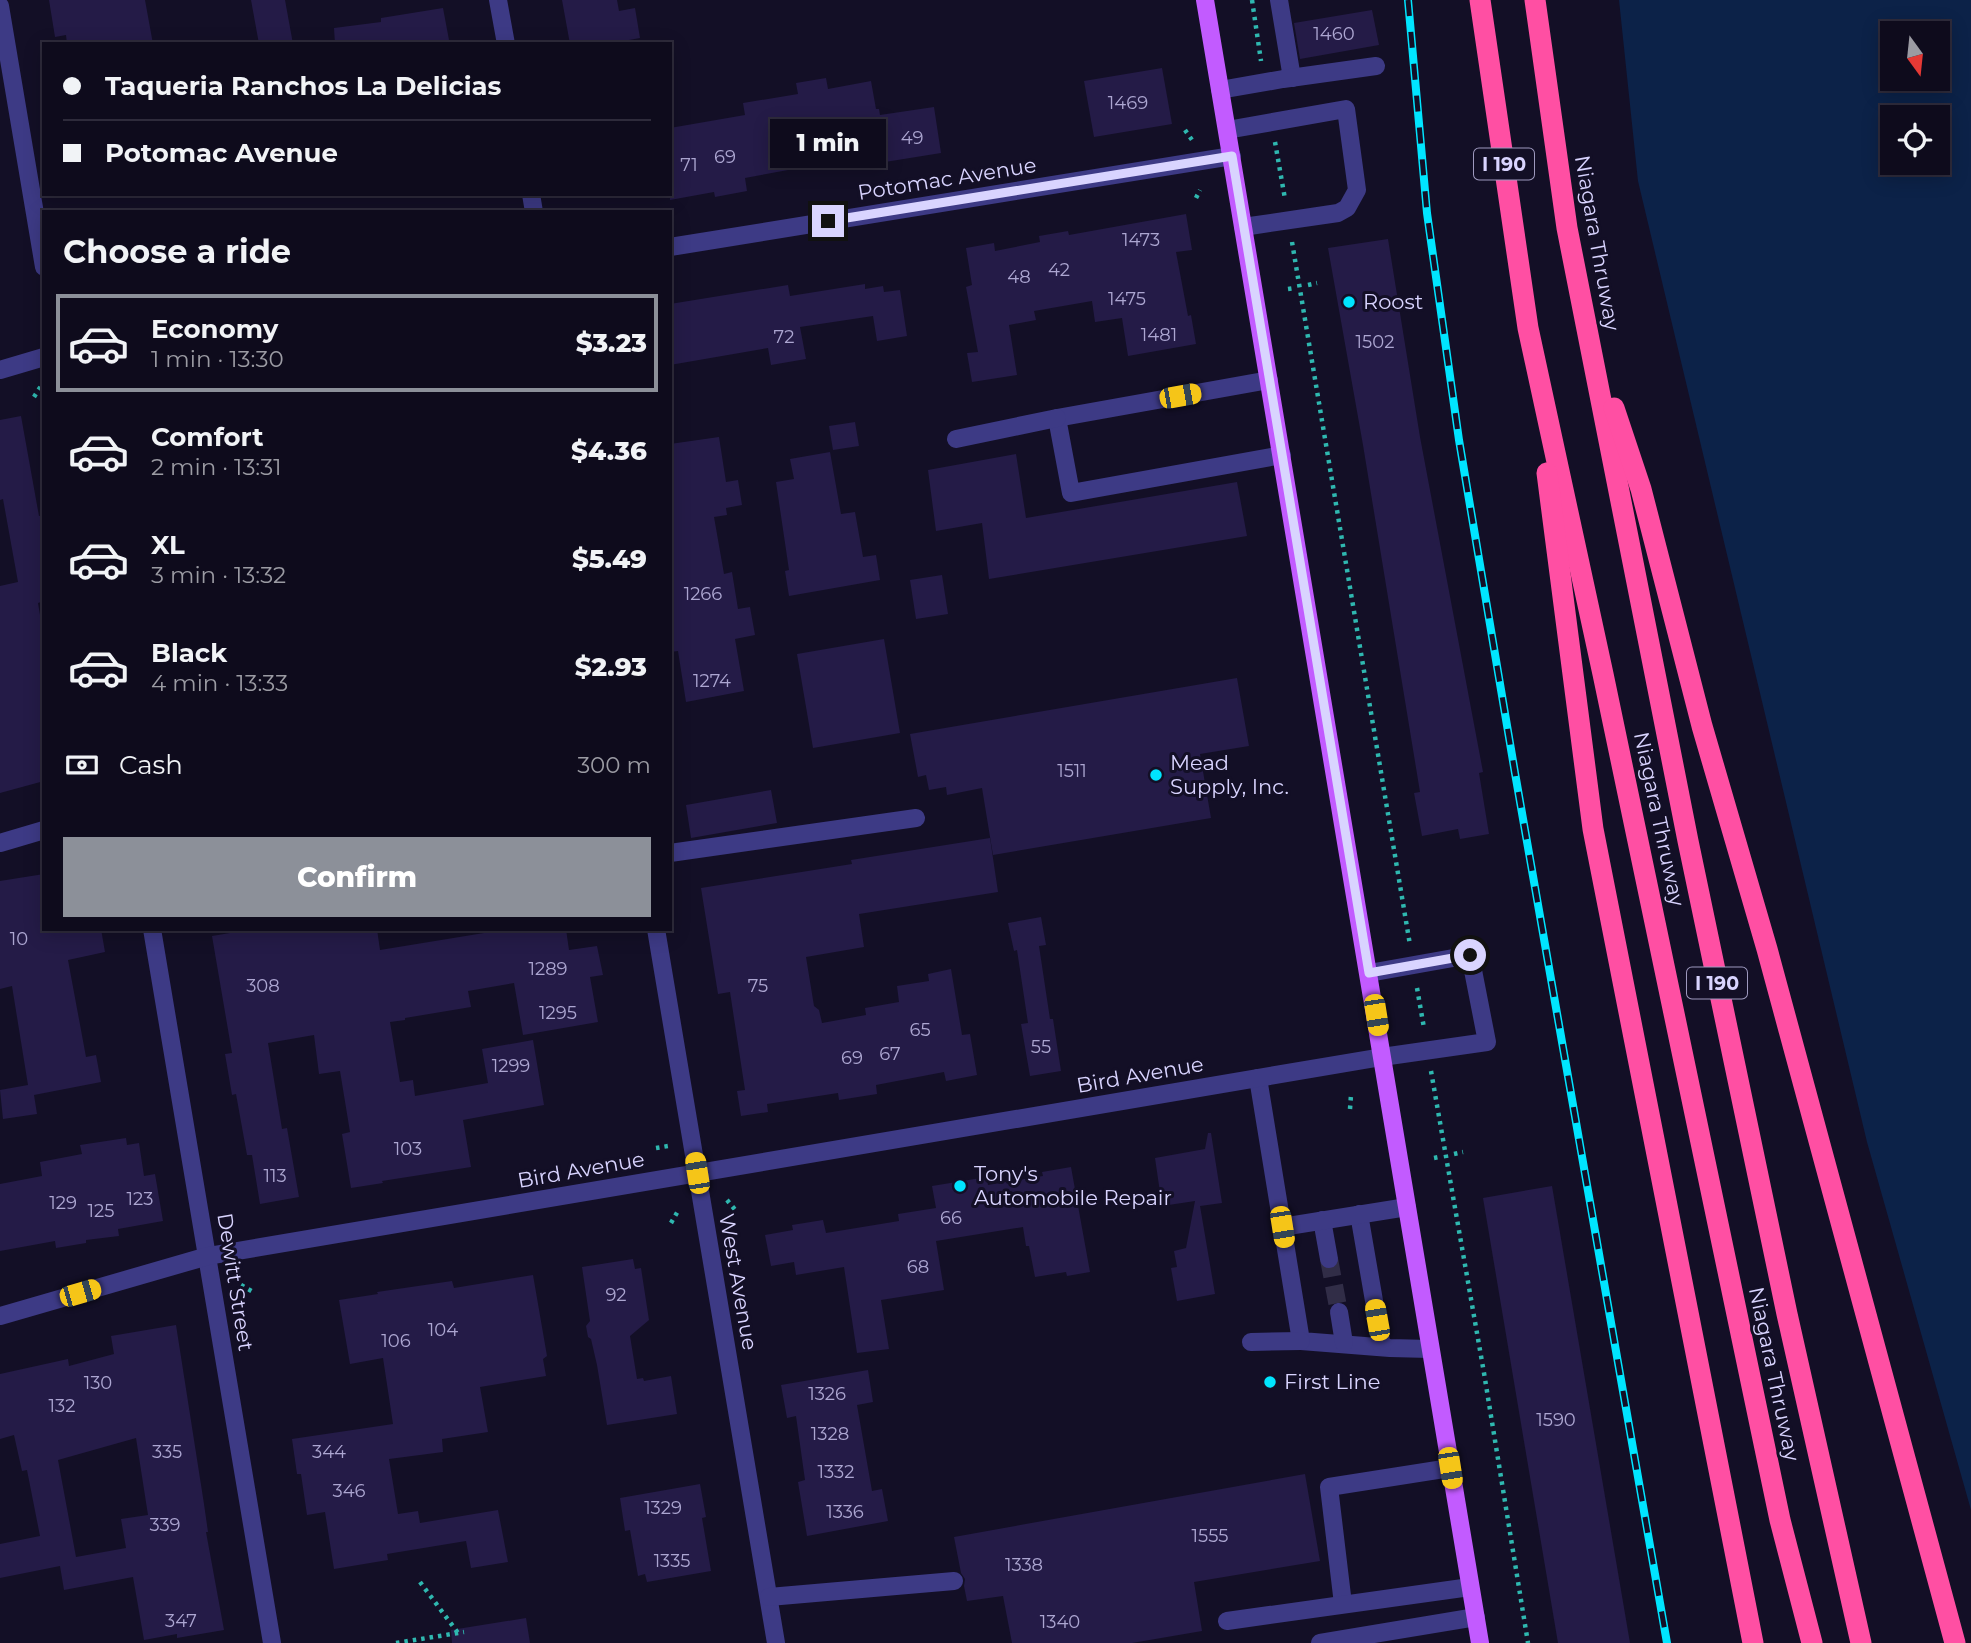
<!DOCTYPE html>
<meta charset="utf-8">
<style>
:root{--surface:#0e0b1c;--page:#171425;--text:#f1f3f6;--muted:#9b9ba3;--line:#2e2b3b;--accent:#8c9099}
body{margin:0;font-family:Montserrat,sans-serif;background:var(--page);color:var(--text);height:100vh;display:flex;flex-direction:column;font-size:26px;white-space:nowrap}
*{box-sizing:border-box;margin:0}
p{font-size:23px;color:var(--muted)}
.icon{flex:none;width:38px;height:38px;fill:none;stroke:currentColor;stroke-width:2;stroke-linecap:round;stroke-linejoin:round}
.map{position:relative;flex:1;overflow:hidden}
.drawer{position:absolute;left:42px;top:210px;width:630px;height:721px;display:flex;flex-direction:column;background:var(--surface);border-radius:0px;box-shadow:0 4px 18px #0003,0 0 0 2px var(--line)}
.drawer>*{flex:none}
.top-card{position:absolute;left:42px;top:42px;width:630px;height:154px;border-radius:0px;box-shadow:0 4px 18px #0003,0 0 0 2px var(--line);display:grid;align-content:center;height:154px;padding:0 21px;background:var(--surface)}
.needle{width:46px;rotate:165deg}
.buttons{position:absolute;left:1880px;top:21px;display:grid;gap:14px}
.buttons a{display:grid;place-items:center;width:70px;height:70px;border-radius:0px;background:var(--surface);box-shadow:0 4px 18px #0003,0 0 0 2px var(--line);font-size:35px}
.end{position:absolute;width:32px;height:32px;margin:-16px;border:9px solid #d9d4ff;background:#111;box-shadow:0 0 0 4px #111}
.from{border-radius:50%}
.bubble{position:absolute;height:49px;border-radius:0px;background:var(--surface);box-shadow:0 4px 18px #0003,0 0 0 2px var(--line);font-size:23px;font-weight:800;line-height:49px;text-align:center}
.car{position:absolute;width:21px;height:42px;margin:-21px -10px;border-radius:9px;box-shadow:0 0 5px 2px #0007;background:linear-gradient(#f5c518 24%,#345 0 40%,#f5c518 0 76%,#345 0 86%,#f5c518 0)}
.top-card b{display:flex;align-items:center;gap:24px;height:66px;font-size:26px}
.top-card b+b{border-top:2px solid var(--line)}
.top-card i{width:18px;height:18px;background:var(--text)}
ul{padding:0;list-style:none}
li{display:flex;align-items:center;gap:21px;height:98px;margin:0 14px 10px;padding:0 7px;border:4px solid transparent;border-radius:0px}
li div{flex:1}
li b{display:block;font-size:26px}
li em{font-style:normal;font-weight:800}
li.active{border-color:var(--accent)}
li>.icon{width:63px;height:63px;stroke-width:1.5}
h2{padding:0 21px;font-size:32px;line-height:84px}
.pay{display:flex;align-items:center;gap:18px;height:77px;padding:0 21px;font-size:26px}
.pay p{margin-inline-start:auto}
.button{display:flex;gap:14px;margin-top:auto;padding:14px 21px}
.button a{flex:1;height:80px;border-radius:0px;background:var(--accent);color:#fff;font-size:28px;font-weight:800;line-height:80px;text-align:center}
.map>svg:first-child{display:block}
</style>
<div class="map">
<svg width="1971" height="1643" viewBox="0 0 1971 1643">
<rect width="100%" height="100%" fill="#130f26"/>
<path fill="#0c2248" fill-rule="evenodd" d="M1619,0H1971V1510L1867,1142L1638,181ZM1892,33H1937V79H1892ZM1892,117H1937V163H1892Z"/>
<g fill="#241b47" fill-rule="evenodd">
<polygon points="49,0 145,0 153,44 67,44 66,35 55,37"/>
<polygon points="251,0 285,0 293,44 259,44"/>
<polygon points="562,0 617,0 619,11 635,8 640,38 607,44 570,44"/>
<polygon points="443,8 449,40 446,40 447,44 335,44 334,28 381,22 381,18"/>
<polygon points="1372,10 1379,45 1300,59 1294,23"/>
<polygon points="1162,68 1172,124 1094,137 1084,81"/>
<polygon points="826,78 828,89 871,81 876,109 879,109 880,115 934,107 941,153 885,162 885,164 856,169 854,160 810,166 745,178 747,191 715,197 714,192 670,200 670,128 745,115 743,103 798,94 796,83"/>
<polygon points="1186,214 1192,250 1176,252 1188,316 1191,315 1196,344 1128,356 1122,318 1095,322 1092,301 1034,311 1036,320 1009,325 1017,375 972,382 967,353 978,352 966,287 972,285 966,248 994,243 995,251 1040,242 1039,236 1068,231 1069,235"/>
<polygon points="1388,239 1420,437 1483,772 1479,773 1489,834 1460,839 1458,829 1422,836 1414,793 1420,792 1363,445 1328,248"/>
<polygon points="865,284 865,289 883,286 884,292 900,290 907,336 877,341 873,316 800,327 806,359 771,365 768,348 670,365 670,304 788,285 790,296"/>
<polygon points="21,416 39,516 44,515 44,601 38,603 44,639 44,781 0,793 0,586 18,582 3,499 0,500 0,420"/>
<polygon points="855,422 859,446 833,450 829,426"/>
<polygon points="719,437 726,482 738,480 742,505 726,508 727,515 714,517 724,574 732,572 738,609 750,607 755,635 735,639 744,691 686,702 678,651 670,652 670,444"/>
<polygon points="830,452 841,514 855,512 863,557 876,555 880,580 789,596 785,571 789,570 776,482 794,479 790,459"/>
<polygon points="1016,454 1026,518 1237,482 1247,536 989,579 982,523 936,531 928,470"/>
<polygon points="942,575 948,614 916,619 910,580"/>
<polygon points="884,639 900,733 813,748 797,654"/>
<polygon points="1237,678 1249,746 1200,754 1211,818 993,855 982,788 947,795 946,787 929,790 926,775 918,777 910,734"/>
<polygon points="771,790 777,823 691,838 686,805"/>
<polygon points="990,838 998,892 859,914 864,947 806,957 814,1006 819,1010 822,1023 866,1015 865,1008 899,1002 897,986 929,981 928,974 951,969 962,1035 970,1034 977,1075 946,1081 944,1072 876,1085 877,1094 839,1100 838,1093 767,1104 768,1112 741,1116 737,1091 745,1090 730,992 718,994 701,888 852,864 851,860"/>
<polygon points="44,874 44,929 101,929 105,952 68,960 86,1057 96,1055 101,1082 34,1095 37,1114 3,1119 0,1090 28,1085 12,986 0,989 0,881"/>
<polygon points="1041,917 1046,945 1039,946 1050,1019 1053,1019 1061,1071 1030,1076 1021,1024 1028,1023 1017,950 1014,951 1008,923"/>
<polygon points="254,929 377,929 380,950 490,932 490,929 566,929 569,950 597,946 603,975 590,977 598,1022 523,1035 514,983 468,991 471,1007 405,1018 405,1020 390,1022 400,1082 413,1080 415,1096 488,1083 482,1049 533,1040 544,1105 463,1120 471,1167 382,1181 383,1183 351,1188 342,1134 350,1132 340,1071 319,1074 314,1035 268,1043 282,1129 287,1128 299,1197 260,1204 252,1155 247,1155 236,1094 232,1095 225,1054 232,1053 212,936"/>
<polygon points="1208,1133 1211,1133 1222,1203 1200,1206 1215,1294 1177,1301 1171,1268 1177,1267 1174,1251 1186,1248 1195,1201 1162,1206 1155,1158 1205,1149"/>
<polygon points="126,1138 127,1145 139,1143 144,1176 155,1174 163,1221 118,1229 119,1236 86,1240 86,1243 56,1248 55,1241 0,1251 0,1184 42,1176 40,1162 82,1154 80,1145"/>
<polygon points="1071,1167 1090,1272 1067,1276 1066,1272 1035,1277 1029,1246 1026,1246 1023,1227 936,1241 944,1290 881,1300 889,1349 857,1353 844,1267 796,1275 794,1262 771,1266 765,1235 793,1230 792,1225 823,1220 826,1233 899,1221 898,1214 936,1208 932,1186 987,1177 988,1185 1043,1176 1042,1172"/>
<polygon points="1552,1186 1630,1643 1558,1643 1483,1198"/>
<polygon points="633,1259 635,1269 641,1268 649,1320 630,1336 637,1379 643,1378 644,1381 671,1376 677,1414 607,1425 597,1365 591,1339 588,1337 586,1326 590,1321 582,1267"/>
<polygon points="533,1275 547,1356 543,1359 546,1376 480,1387 488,1432 442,1439 443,1452 389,1459 398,1514 418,1511 420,1523 498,1510 508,1562 471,1568 466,1541 387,1554 388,1560 334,1569 325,1512 307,1515 301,1474 297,1474 292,1439 393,1424 383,1358 350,1364 339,1300 378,1294 377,1292 452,1281 454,1288"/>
<path d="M176,1325L204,1504L208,1532H206L224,1630L177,1638V1634L144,1640L133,1577L64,1590L60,1566L0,1578V1544L40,1536L27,1470L22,1471L14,1435L0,1439V1374L68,1359L69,1366L114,1354L111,1336ZM136,1438L148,1515L121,1519L126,1548L76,1557L58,1460Z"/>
<polygon points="868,1370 873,1402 857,1405 872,1491 882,1489 888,1521 807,1536 798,1482 805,1480 796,1416 787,1418 781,1385"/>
<polygon points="1305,1474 1320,1561 1194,1582 1202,1631 1132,1643 1012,1643 1003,1596 967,1601 964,1586 965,1579 961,1573 954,1537"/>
<polygon points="700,1484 706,1517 702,1518 711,1571 647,1582 645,1574 638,1576 630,1530 625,1531 620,1498"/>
<polygon points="526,1618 530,1643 452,1643 451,1630"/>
</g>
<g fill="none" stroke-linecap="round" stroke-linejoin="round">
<polyline stroke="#312d47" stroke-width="18" stroke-dasharray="18 9" stroke-linecap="butt" points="1329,1259 1339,1312"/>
<g stroke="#2fb8b0" stroke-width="4.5" stroke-dasharray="3.5 5" stroke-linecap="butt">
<polyline points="1252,0 1261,61"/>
<polyline points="1185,130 1192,140"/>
<polyline points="1275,142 1285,199"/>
<polyline points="1196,198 1200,190"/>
<polyline points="1292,242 1410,945"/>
<polyline points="1308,285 1317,283"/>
<polyline points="1288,289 1295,288"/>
<polyline points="34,397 41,386"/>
<polyline points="1417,988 1424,1028"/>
<polyline points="1431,1071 1484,1373 1528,1643"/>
<polyline points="1350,1109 1351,1095"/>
<polyline points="656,1148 668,1146"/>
<polyline points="1454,1154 1463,1152"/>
<polyline points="1434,1158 1439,1157"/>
<polyline points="727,1200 737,1212"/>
<polyline points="671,1223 678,1211"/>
<polyline points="241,1285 255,1293"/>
<polyline points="420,1582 458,1633"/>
<polyline points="396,1643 464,1632"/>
</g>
<g stroke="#3d3a85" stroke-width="18">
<polyline points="498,0 506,44"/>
<polyline points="1279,0 1292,78"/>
<polyline points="0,6 44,267"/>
<polyline points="1220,90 1283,79 1376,66"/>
<polyline points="1227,130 1346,109 1357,190 1347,208 1338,213 1243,227"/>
<polyline points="531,194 534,212"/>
<polyline points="670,247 1232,156"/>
<polyline points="0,370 44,357"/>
<polyline points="1269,380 1057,418 1071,493 1282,455"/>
<polyline points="956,439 1057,418"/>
<polyline points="0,843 44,830"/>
<polyline points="670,853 916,818"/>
<polyline points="152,929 272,1643"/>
<polyline points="656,929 776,1643"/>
<polyline points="1258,1078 1301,1341 1390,1348 1430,1349"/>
<polyline points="1359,1214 1382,1347"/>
<polyline points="1322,1220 1329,1259"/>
<polyline points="1282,1227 1407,1207"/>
<polyline points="1339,1312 1344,1343"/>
<polyline points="0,1316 208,1256 1382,1057 1487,1042 1470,955 1369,973"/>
<polyline points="1251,1342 1301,1341"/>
<polyline points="769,1597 954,1581"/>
<polyline points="1343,1604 1329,1487 1450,1468"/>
<polyline points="1227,1621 1470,1587"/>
<polyline points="1320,1643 1476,1617"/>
</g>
<polyline stroke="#c25bff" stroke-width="18" points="1205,0 1480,1643"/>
<g stroke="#ff4fa3" stroke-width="21">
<polyline points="1480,0 1528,328 1603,674 1780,1520 1812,1643"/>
<polyline points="1535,0 1567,228 1688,841 1787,1314 1861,1643"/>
<polyline points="1614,408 1641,489 1702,726 1767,949 1955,1643"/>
<polyline points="1547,473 1593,829 1753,1643"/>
</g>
<g stroke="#00e5ff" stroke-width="8">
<polyline id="rail" points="1408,0 1427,213 1459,440 1515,773 1667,1643"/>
</g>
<use href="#rail" stroke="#130f26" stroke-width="5" stroke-dasharray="16" stroke-linecap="butt"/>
</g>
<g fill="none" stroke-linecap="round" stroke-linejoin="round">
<polyline stroke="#d9d4ff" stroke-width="9" points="828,221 1232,156 1369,973 1470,955"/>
</g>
<g fill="#00e5ff" stroke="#130f26" stroke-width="2.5">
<circle cx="1349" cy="302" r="7"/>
<circle cx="1156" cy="775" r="7"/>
<circle cx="960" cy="1186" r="7"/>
<circle cx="1270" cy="1382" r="7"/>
</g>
<g text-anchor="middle" stroke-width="6" stroke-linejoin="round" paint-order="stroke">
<g font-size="18" fill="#aca6d1">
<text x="1334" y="40">1460</text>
<text x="1128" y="109">1469</text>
<text x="912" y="144">49</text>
<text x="725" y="163">69</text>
<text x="689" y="171">71</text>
<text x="1141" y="246">1473</text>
<text x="1059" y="276">42</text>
<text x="1019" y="283">48</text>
<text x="1127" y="305">1475</text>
<text x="1159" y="341">1481</text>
<text x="784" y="343">72</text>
<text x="1375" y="348">1502</text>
<text x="703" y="600">1266</text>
<text x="712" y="687">1274</text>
<text x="1072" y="777">1511</text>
<text x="19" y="945">10</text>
<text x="548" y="975">1289</text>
<text x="263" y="992">308</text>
<text x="758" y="992">75</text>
<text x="558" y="1019">1295</text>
<text x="920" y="1036">65</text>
<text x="1041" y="1053">55</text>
<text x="890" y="1060">67</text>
<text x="852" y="1064">69</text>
<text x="511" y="1072">1299</text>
<text x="408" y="1155">103</text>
<text x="275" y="1182">113</text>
<text x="140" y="1205">123</text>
<text x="63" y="1209">129</text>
<text x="101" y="1217">125</text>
<text x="951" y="1224">66</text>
<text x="918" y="1273">68</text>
<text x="616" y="1301">92</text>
<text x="443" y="1336">104</text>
<text x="396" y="1347">106</text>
<text x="98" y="1389">130</text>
<text x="827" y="1400">1326</text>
<text x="62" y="1412">132</text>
<text x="1556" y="1426">1590</text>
<text x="830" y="1440">1328</text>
<text x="167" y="1458">335</text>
<text x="329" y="1458">344</text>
<text x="836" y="1478">1332</text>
<text x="349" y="1497">346</text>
<text x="663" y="1514">1329</text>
<text x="845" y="1518">1336</text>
<text x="165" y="1531">339</text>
<text x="1210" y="1542">1555</text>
<text x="672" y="1567">1335</text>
<text x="1024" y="1571">1338</text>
<text x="181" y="1627">347</text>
<text x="1060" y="1628">1340</text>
</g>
<g fill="#130f26" stroke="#9e99be" stroke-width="2">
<rect x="1474" y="148.5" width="60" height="31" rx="5"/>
<rect x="1687" y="967.5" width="60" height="31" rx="5"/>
</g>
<g font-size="19" font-weight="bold" fill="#d9d4ff">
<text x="1504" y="171">I 190</text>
<text x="1717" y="990">I 190</text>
</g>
<g font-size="21" fill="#d9d4ff" stroke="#130f26">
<text transform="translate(947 179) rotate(-9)" y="7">Potomac Avenue</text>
<text transform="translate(1597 243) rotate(80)" y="7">Niagara Thruway</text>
<text transform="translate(1659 819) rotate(78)" y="7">Niagara Thruway</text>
<text transform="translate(1140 1075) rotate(-10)" y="7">Bird Avenue</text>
<text transform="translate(581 1170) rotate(-10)" y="7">Bird Avenue</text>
<text transform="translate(235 1282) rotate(81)" y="7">Dewitt Street</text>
<text transform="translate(738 1282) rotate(80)" y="7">West Avenue</text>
<text transform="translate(1774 1374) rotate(78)" y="7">Niagara Thruway</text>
</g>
<g font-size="21" fill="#d9d4ff" stroke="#130f26" text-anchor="start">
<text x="1363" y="309">Roost</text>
<text x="1170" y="770">Mead<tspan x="1170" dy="24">Supply, Inc.</tspan></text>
<text x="974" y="1181">Tony's<tspan x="974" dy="24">Automobile Repair</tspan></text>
<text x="1284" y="1389">First Line</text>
</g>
</g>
</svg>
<div class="buttons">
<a><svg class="needle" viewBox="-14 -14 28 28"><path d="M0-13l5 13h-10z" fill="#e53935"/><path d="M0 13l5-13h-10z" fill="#9b9ba3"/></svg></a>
<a><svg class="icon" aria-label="locate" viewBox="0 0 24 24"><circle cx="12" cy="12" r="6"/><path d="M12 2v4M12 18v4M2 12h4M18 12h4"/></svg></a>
</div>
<i class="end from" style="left:1470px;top:955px"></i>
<i class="end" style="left:828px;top:221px"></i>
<div class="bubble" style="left:770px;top:119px;width:116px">1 min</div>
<i class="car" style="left:1180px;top:396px;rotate:80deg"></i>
<i class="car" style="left:1376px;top:1015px;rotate:171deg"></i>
<i class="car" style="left:697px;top:1173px;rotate:351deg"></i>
<i class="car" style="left:1282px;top:1227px;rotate:171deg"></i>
<i class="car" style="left:80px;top:1293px;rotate:74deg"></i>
<i class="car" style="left:1377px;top:1320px;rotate:350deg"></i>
<i class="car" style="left:1450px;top:1468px;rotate:171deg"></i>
<div class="top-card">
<b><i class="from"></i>Taqueria Ranchos La Delicias</b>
<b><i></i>Potomac Avenue</b>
</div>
<section class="drawer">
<h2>Choose a ride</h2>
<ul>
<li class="active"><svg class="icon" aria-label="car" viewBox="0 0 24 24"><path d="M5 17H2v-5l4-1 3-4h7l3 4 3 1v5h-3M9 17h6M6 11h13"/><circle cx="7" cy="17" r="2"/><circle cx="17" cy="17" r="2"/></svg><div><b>Economy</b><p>1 min · 13:30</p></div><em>$3.23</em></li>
<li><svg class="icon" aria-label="car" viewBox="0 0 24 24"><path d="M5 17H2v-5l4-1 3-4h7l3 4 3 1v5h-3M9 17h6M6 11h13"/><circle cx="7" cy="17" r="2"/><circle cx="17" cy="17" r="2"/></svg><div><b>Comfort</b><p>2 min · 13:31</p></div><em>$4.36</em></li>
<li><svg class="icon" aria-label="car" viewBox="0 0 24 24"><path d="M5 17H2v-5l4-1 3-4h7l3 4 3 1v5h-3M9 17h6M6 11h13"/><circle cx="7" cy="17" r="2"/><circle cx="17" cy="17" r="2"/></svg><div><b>XL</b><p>3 min · 13:32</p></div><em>$5.49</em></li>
<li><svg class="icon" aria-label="car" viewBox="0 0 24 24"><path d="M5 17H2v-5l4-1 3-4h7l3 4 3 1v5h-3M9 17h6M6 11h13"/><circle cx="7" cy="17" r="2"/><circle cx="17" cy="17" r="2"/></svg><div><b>Black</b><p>4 min · 13:33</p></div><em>$2.93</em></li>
</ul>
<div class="pay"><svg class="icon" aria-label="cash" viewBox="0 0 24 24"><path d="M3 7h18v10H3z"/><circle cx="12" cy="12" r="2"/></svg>Cash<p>300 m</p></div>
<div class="button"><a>Confirm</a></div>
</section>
</div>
